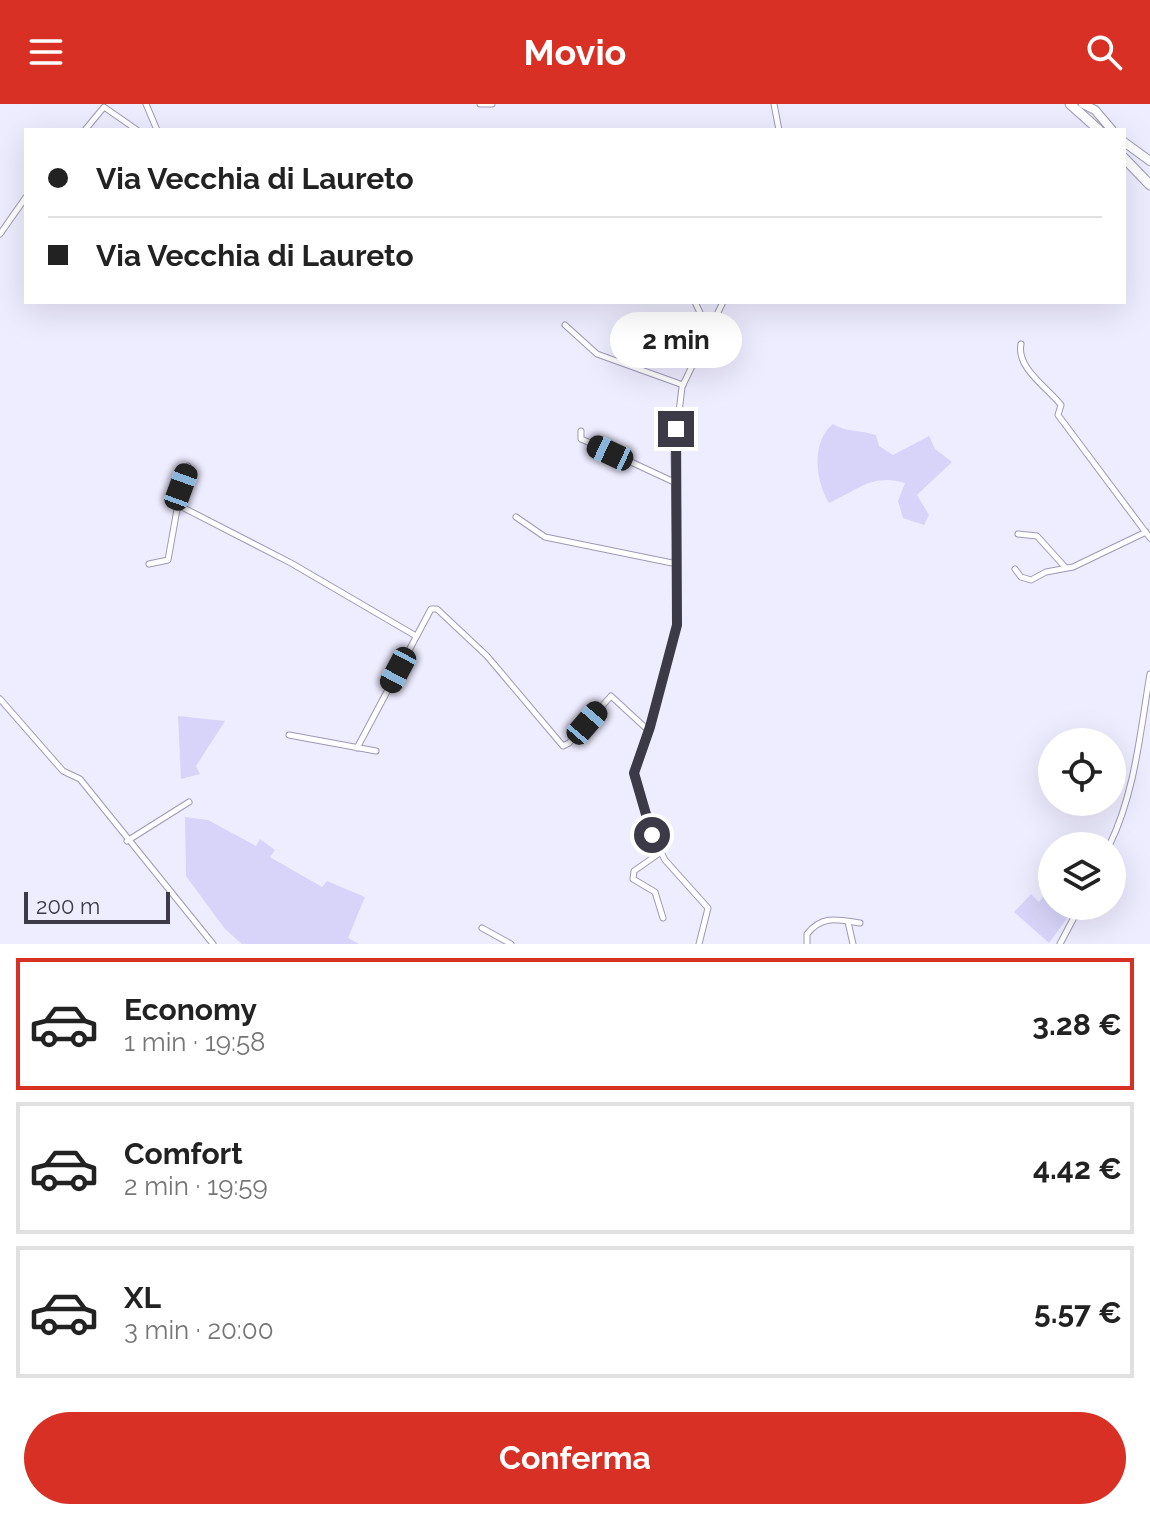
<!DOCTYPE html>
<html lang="it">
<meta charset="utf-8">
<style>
:root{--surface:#fff;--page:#f6f6f6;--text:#222;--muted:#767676;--line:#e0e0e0;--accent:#d93025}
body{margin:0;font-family:Raleway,sans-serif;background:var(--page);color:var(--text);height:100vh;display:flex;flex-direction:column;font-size:30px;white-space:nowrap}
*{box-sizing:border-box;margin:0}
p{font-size:26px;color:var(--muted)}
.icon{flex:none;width:44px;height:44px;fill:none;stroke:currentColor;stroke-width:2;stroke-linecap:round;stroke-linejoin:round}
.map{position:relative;height:840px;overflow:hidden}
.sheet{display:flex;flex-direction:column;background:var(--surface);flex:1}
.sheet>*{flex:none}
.top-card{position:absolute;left:24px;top:24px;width:1102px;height:176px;border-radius:0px;box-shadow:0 8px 32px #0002;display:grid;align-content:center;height:176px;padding:0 24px;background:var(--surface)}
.tools{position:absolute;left:1038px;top:624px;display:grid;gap:16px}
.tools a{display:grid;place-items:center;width:88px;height:88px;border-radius:50%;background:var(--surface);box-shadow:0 8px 32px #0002;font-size:40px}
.scale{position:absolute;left:24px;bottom:20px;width:146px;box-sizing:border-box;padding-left:8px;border:4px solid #3b3a46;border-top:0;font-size:22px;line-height:28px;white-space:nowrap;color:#3b3a46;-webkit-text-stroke:6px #eeecff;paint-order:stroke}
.end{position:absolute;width:36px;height:36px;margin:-18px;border:10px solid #3b3a46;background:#fff;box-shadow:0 0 0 4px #fff}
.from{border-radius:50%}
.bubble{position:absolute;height:56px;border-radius:28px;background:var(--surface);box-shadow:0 8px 32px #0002;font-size:26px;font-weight:700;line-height:56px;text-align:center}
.car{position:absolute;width:24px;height:48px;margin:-24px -12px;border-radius:10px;box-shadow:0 0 6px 2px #0007;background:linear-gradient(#222 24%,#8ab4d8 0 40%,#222 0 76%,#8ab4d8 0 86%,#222 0)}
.top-card b{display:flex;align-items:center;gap:28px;height:76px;font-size:30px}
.top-card b+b{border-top:2px solid var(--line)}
.top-card i{width:20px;height:20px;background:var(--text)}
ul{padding:14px 0 0;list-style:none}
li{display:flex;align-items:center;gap:24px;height:132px;margin:0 16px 12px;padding:0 8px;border:4px solid var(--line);border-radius:0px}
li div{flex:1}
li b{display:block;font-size:30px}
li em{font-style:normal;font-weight:700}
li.current{border-color:var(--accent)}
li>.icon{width:72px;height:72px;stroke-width:1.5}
.primary-button{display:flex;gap:16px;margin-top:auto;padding:16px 24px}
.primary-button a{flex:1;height:92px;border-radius:48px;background:var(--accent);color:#fff;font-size:32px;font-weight:700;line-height:92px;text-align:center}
header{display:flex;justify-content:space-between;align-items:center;height:104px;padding:0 24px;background:var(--accent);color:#fff;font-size:36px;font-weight:700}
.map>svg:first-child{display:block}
</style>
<header><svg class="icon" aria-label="menu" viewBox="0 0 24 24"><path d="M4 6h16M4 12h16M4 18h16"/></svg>Movio<svg class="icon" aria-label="search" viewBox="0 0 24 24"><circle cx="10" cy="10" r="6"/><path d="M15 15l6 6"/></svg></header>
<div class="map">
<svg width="1150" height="840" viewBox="0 0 1150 840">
<rect width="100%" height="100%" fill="#eeecff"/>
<g fill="#d8d4f9">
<path d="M833,320C845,328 861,326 876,331L879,342L893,351L929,332L935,345L952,358L917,391L929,411L924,421L903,414L898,397L905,379C872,369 858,386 829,399C815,376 811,338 833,320Z"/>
<polygon points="178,612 225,617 196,662 200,670 181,675"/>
<polygon points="185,713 208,716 256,742 260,735 275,746 270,753 322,783 327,777 365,793 348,834 359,840 242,840 225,825 186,772"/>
<polygon points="1052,780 1052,802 1068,802 1073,806 1049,839 1014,808 1031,790 1039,798"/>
</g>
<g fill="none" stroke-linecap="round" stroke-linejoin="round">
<g stroke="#9d99b6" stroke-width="7">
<g id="street">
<polyline points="146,0 157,26"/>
<polyline points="480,0 492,0"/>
<polyline points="774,0 779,26"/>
<polyline points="85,26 104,3 137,26"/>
<polyline points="0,130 26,93"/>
<polyline points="695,198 708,226"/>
<polyline points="565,221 597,250 683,281"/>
<path d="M1021,240C1016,264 1048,284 1061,301L1058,311L1150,434"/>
<polyline points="581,327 581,335 588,338 674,378"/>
<polyline points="178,401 291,459 416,532"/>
<polyline points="516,413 545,433 677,460"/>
<polyline points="1018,430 1037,432 1065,463"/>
<polyline points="149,460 168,456 181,383 188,362"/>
<polyline points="1015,465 1021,473 1031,476 1046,468 1073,463 1146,428"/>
<polyline points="0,595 63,667 80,675 213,840"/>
<polyline points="289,631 376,647"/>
<polyline points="357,644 431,505 437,505 487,552 563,642 569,639 611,592 649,627"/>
<polyline points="127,737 189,698"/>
<path d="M1109,742C1135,689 1140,629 1150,570"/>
<polyline points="661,748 634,767 633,775 655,788 663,814"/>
<polyline points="848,818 853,840"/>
<polyline points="482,824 511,840"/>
<polyline points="699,840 708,804 665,756 652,731 634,669 650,623 677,521 674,350 682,283 723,198"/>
<path d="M807,840V830C823,810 839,816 860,819"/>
<polyline points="1060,840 1080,802"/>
</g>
</g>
<g stroke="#9d99b6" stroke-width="10">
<g id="secondary">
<polyline points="1083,0 1095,6 1112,26"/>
<polyline points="1124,38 1150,57"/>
</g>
</g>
<g stroke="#9d99b6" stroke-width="11">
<g id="primary">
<polyline points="1070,0 1099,26"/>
<polyline points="1124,54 1150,81"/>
</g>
</g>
<use href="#street" stroke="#fff" stroke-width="5"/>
<use href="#secondary" stroke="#fff" stroke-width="8"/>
<use href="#primary" stroke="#fff" stroke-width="9"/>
</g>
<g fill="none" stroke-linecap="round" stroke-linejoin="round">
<polyline stroke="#3b3a46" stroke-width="10" points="652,731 634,669 650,623 677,521 676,325"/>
</g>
</svg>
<div class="tools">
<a><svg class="icon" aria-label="locate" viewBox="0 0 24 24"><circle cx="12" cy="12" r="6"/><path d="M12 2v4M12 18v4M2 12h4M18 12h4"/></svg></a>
<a><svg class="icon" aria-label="layers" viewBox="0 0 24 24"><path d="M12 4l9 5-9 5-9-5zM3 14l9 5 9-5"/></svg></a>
</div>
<div class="scale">200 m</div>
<i class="end from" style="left:652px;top:731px"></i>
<i class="end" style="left:676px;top:325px"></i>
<div class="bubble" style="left:610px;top:208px;width:132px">2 min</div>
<i class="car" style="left:610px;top:349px;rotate:295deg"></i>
<i class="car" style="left:181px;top:383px;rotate:20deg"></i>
<i class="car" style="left:398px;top:566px;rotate:208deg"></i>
<i class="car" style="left:587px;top:619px;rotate:41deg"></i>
<div class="top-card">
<b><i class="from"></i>Via Vecchia di Laureto</b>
<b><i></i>Via Vecchia di Laureto</b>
</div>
</div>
<section class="sheet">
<ul>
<li class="current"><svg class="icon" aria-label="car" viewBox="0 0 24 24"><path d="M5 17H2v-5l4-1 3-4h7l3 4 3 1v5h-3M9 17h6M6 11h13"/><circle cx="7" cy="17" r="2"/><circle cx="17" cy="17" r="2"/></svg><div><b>Economy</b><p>1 min · 19:58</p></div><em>3.28 €</em></li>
<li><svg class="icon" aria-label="car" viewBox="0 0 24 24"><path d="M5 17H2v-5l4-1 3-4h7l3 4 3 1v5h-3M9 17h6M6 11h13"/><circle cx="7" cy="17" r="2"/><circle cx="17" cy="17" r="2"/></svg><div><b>Comfort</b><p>2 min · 19:59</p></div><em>4.42 €</em></li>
<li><svg class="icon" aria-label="car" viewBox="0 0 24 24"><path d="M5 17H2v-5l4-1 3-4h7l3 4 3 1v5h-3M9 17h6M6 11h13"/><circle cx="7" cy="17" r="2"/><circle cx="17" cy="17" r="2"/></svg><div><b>XL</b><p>3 min · 20:00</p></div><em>5.57 €</em></li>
</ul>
<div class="primary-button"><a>Conferma</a></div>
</section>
